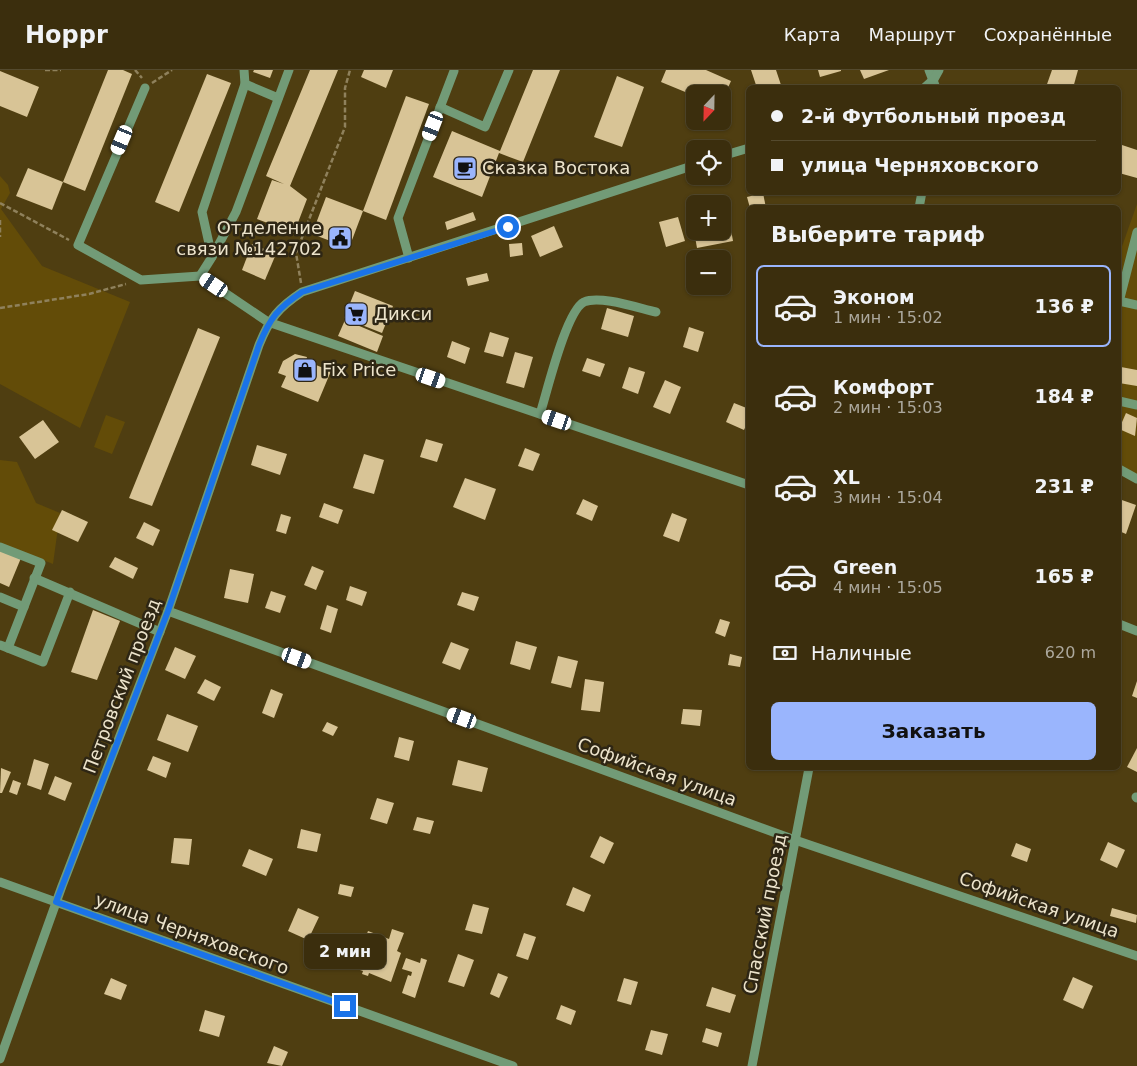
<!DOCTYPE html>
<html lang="ru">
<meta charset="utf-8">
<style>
:root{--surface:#3b2e0d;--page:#463a1b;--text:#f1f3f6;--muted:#aca89d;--line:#544a2e;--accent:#9ab5fd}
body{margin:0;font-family:"DejaVu Sans",sans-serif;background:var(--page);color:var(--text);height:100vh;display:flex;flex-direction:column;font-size:19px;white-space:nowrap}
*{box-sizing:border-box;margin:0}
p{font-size:16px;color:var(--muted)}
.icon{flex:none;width:28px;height:28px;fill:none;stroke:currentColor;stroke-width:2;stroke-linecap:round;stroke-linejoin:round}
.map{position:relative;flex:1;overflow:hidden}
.details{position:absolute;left:746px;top:135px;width:375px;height:565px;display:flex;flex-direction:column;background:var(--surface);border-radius:8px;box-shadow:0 1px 4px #0004,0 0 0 1px var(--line)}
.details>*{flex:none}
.guide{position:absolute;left:746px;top:15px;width:375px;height:110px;border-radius:8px;box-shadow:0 1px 4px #0004,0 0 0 1px var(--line);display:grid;align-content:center;height:110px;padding:0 25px;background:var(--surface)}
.needle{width:32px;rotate:202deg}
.buttons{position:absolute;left:686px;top:15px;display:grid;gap:10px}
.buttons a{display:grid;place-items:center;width:45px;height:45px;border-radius:8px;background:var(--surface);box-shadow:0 1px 4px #0004,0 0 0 1px var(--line);font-size:25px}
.end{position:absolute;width:22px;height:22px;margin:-11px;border:6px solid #1a73e8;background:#fff;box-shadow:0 0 0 2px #fff}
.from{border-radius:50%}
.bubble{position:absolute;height:35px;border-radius:8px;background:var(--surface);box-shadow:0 1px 4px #0004,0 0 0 1px var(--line);font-size:16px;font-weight:700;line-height:35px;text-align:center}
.car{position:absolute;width:15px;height:30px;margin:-15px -8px;border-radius:6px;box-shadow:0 0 4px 1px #0007;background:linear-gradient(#fff 24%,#345 0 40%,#fff 0 76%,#345 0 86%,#fff 0)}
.guide b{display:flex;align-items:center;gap:18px;height:48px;font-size:19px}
.guide b+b{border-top:1px solid var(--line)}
.guide i{width:12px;height:12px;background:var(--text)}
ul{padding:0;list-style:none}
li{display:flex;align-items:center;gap:15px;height:82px;margin:0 10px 8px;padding:0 15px;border:2px solid transparent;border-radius:8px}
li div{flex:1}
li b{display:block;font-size:19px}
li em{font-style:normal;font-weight:700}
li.active{border-color:var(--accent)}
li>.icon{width:45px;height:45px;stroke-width:1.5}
h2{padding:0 25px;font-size:22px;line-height:60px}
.pay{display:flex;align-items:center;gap:12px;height:55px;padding:0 25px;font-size:19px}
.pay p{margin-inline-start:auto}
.cta{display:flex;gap:10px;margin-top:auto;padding:10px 25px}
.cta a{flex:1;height:58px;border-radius:8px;background:var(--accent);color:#111;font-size:20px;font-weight:700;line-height:58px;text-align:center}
header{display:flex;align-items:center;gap:30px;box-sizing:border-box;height:70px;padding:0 25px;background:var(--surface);border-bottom:1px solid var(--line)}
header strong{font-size:24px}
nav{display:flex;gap:28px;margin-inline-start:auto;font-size:18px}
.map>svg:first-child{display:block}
</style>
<header>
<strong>Hoppr</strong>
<nav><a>Карта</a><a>Маршрут</a><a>Сохранённые</a></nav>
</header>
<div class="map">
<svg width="1137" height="996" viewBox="0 0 1137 996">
<rect width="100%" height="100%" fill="#4f3e11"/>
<g fill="#634c08">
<polygon points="0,106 8,115 10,123 1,139 42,196 130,232 80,358 0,314"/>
<polygon points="1137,134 1137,405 1119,397 1119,185"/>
<polygon points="106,345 125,352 112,384 94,377"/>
<polygon points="0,390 17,392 36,433 60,443 53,494 0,473"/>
</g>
<g fill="#d8c496">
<polygon points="108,0 123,0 132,4 85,121 63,112"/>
<polygon points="254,0 273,0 270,8 253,2"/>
<polygon points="310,0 338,0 290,116 307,129 294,163 257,149 272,110 284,114 266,106"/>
<polygon points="364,0 393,0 386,18 361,7"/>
<polygon points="533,0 560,0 523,92 499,83 482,127 433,107 452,61 500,81"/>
<polygon points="666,0 706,0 731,11 722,31 722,24 695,24 695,26 661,12"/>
<polygon points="751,0 776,0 782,18 757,18"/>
<polygon points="818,0 841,0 841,1 820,7"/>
<polygon points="860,0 889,0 864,9"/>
<polygon points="1052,0 1078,0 1073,18 1046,17"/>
<polygon points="0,1 39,17 27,47 0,36"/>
<polygon points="207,4 231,13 179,142 155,132"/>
<polygon points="617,6 644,17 622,77 594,67"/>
<polygon points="406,26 429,34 386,150 363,141"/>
<polygon points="1122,75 1137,80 1137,108 1119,103 1119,88"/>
<polygon points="28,98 63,112 52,140 16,126"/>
<polygon points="763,123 766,138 750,138 747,127"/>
<polygon points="326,127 363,141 349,178 312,164"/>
<polygon points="725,127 733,171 697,178 694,161 722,161 722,134 695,134 694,160 689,133"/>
<polygon points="473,142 476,150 447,160 445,152"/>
<polygon points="678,147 685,171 666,177 659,152"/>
<polygon points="554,156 563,177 540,187 531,166"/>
<polygon points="522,173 523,185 510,187 509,174"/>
<polygon points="252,174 276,184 265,210 242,200"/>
<polygon points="487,203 489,211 468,216 466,208"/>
<polygon points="355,221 393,236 382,263 344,248"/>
<polygon points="607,238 634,246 628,267 601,259"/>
<polygon points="345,250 383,266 377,282 338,266"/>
<polygon points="689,257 704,262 698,282 683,277"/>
<polygon points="198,258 220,267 152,436 129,428"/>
<polygon points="490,262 509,268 503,287 484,282"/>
<polygon points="452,271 470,278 465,294 447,287"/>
<polygon points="515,282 533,287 524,318 506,313"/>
<polygon points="295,284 307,287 306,291 331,301 318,332 281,317 286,306 278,303 283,291"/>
<polygon points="587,288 605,294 600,307 582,301"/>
<polygon points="629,297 645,302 638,324 622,318"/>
<polygon points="1121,297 1137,300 1137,316 1119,313"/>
<polygon points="665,310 681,317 670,344 653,337"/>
<polygon points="734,333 749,339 749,349 744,360 726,352"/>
<polygon points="1126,343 1137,348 1135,366 1119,359"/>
<polygon points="43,350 59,372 35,389 19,367"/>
<polygon points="426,369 443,374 437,392 420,387"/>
<polygon points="257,375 287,384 280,405 251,395"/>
<polygon points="525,378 540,384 533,401 518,396"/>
<polygon points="364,384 384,390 374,424 353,418"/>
<polygon points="465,408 496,419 485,450 453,437"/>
<polygon points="583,429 598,436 592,451 576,444"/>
<polygon points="1119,429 1136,435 1126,464 1119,461"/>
<polygon points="324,433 343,440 338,454 319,447"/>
<polygon points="62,440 88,452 78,472 52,460"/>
<polygon points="672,443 687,449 679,472 663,466"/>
<polygon points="281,444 291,447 286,464 276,461"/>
<polygon points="144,452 160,460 153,476 136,468"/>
<polygon points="0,479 21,488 9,517 0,513"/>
<polygon points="115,487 138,498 133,509 109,497"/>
<polygon points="312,496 324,501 316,520 304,515"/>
<polygon points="230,499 254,504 248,533 224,528"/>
<polygon points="350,516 367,522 362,536 346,530"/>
<polygon points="271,521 286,526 280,543 265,538"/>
<polygon points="462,522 479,527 474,541 457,535"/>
<polygon points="327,535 338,539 331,563 320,559"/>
<polygon points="93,540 120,551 97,610 71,602"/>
<polygon points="720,549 730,552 725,567 715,563"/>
<polygon points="516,571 537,577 530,600 510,594"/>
<polygon points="451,572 469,579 460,600 442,593"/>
<polygon points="175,577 196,586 185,609 165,600"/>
<polygon points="730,584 742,587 740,597 728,595"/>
<polygon points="558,586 578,591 571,618 551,613"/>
<polygon points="205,609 221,617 214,631 197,623"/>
<polygon points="585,609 604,612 600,642 581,640"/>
<polygon points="1137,611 1137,628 1132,626"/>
<polygon points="271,619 283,624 274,648 262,643"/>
<polygon points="683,639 702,640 700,656 681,654"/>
<polygon points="167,644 198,656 188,682 157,670"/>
<polygon points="327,652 338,657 333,666 322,661"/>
<polygon points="399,667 414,671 409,691 394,687"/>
<polygon points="1137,678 1137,702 1127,697"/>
<polygon points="153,686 171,693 166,708 147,700"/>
<polygon points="34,689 49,694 41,720 27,715"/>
<polygon points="458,690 488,698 482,722 452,715"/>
<polygon points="1,698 11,702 2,723 0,723"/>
<polygon points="55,706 72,713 65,731 48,724"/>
<polygon points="13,710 21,713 17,725 9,722"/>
<polygon points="377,728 394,733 387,754 370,749"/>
<polygon points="417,747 434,751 430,764 413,760"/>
<polygon points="301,759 321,764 317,782 297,778"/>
<polygon points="600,766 614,773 604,794 590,787"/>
<polygon points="174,768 192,769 189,795 171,793"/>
<polygon points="1108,772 1125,780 1117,798 1100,790"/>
<polygon points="1016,773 1031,779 1027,792 1011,786"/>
<polygon points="249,779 273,789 266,806 242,796"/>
<polygon points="340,814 354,817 351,827 338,824"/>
<polygon points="573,817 591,825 584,842 566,835"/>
<polygon points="473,834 489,838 482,864 465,860"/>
<polygon points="298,838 319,847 308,870 288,861"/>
<polygon points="1112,838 1137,845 1136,853 1110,846"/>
<polygon points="392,859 404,863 397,881 401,883 391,912 369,903 368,906 362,904 363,901 354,898 368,861 389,869"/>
<polygon points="524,863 536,867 528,890 516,886"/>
<polygon points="458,884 474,890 464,917 448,912"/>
<polygon points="406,888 420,893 421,888 427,890 415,928 402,923 408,905 411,906 412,902 402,899"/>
<polygon points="498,903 508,907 499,928 490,924"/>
<polygon points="1073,907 1093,916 1083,939 1063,930"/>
<polygon points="111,908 127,915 121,930 104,924"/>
<polygon points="624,908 638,912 631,935 617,931"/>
<polygon points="712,917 736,925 730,943 706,936"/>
<polygon points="561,935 576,941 571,955 556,949"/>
<polygon points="205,940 225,946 219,967 199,961"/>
<polygon points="706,958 722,963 718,977 702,972"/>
<polygon points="651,960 668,964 662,985 645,980"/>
<polygon points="274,976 288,982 282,996 267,993"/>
</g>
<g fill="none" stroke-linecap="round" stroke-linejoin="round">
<g stroke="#8f815c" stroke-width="2.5" stroke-dasharray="5 2.5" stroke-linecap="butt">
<polyline points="45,0 61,0"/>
<polyline points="135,0 142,8"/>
<polyline points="152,13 172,0"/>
<polyline points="0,133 69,170"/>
<polyline points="0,150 0,167"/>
<polyline points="301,213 296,183 345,57 345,18 350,0"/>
<polyline points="0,238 89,224 126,214"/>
</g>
<g stroke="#729b77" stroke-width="9">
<polyline points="244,0 245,14 202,142 212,187 200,206 268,252 749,415"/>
<polyline points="929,0 936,18"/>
<polyline points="245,14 278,28"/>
<polyline points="145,18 78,175 141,210 200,206"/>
<polyline points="924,18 934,9 939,0"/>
<polyline points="440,37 485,57 509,0"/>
<polyline points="722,86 749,78"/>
<polyline points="919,138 922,122"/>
<polyline points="212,187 236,142 289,0"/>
<polyline points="409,188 398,148 454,1"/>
<polyline points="1119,231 1137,235"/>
<polyline points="1119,232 1137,162"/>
<polyline points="1119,331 1137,335"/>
<path d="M540,344C547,322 566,241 584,232C600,225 638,238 656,242"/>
<polyline points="1119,399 1137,409"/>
<polyline points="0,477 41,493 8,578 0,575"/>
<polyline points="34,508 160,562"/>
<polyline points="0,527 24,537"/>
<polyline points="168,541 795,770 1137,886"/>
<polyline points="1119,554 1137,561"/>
<polyline points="8,578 43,592 70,522"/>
<polyline points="1136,727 1137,728"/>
<polyline points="0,812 513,996"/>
<path d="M0,989L62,816L168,541L259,275C270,248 278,238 302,222L695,95"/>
<polyline points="752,996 809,698"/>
</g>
</g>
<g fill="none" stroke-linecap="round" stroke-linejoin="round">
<path stroke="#1a73e8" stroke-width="6" d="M345,936L56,832L168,541L259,275C270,248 278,238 302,222L508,157"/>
</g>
<defs>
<g id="cafe-square" transform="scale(1.25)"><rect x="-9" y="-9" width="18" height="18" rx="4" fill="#9ab5fd" stroke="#2e2614"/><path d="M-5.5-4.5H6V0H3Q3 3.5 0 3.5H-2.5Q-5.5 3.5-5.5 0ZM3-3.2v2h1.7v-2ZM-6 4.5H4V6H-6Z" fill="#111"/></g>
<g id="civic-square" transform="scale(1.25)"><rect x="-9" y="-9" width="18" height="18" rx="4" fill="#9ab5fd" stroke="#2e2614"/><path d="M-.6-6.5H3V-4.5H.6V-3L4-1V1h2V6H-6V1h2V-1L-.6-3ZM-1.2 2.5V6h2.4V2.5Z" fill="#111"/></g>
<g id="supermarket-square" transform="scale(1.25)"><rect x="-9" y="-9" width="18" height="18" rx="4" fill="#9ab5fd" stroke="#2e2614"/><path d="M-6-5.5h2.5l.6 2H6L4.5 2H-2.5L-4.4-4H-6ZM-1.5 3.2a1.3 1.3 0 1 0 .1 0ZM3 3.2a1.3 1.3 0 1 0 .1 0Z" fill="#111"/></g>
<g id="shop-square" transform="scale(1.25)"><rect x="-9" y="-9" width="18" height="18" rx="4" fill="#9ab5fd" stroke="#2e2614"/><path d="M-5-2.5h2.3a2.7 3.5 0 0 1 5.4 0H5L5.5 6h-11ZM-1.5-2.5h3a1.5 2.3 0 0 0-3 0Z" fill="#111"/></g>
</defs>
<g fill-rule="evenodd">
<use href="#cafe-square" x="465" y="98"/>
<use href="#civic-square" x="340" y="168"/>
<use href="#supermarket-square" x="356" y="244"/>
<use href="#shop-square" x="305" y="300"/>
</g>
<g text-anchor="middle" stroke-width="5" stroke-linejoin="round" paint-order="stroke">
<g font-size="18" fill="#ece3cb" stroke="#2e2614" text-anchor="start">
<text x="482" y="104">Сказка Востока</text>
<text x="322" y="164" text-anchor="end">Отделение<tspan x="322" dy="21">связи №142702</tspan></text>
<text x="374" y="250">Дикси</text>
<text x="322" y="306">Fix Price</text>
</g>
<g font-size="18" fill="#ece3cb" stroke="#2e2614">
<text transform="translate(122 616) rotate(-69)" y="6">Петровский проезд</text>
<text transform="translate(657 702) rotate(20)" y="6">Софийская улица</text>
<text transform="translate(1039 835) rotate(19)" y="6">Софийская улица</text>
<text transform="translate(765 844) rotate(-79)" y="6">Спасский проезд</text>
<text transform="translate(192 864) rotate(20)" y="6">улица Черняховского</text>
</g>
</g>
</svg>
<div class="buttons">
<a><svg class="needle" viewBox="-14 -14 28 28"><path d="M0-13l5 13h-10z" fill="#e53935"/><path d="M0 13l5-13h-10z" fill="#aca89d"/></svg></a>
<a><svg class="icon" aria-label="locate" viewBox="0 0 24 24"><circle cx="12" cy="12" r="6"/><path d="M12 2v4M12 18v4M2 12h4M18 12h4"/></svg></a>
<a>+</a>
<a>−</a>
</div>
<i class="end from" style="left:508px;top:157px"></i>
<i class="end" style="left:345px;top:936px"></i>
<div class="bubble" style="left:304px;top:864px;width:82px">2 мин</div>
<i class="car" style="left:433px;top:56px;rotate:201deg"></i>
<i class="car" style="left:122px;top:70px;rotate:203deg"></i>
<i class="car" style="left:214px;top:215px;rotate:304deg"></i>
<i class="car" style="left:431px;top:308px;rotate:109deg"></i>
<i class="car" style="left:557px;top:350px;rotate:289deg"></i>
<i class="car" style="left:297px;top:588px;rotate:110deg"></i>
<i class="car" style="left:462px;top:648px;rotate:290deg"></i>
<div class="guide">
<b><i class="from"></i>2-й Футбольный проезд</b>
<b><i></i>улица Черняховского</b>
</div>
<section class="details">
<h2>Выберите тариф</h2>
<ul>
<li class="active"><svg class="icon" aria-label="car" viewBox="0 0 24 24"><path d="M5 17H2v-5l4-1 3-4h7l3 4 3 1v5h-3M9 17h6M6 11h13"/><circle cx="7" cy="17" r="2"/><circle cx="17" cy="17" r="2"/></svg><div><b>Эконом</b><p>1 мин · 15:02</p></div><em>136 ₽</em></li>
<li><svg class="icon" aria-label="car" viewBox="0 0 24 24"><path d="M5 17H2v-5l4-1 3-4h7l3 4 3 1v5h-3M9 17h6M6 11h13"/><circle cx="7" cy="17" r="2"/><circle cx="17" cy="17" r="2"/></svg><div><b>Комфорт</b><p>2 мин · 15:03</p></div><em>184 ₽</em></li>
<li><svg class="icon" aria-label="car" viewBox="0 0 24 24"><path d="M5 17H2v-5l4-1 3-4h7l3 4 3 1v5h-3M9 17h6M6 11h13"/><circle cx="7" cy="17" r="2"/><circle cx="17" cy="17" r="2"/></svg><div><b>XL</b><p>3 мин · 15:04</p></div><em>231 ₽</em></li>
<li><svg class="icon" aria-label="car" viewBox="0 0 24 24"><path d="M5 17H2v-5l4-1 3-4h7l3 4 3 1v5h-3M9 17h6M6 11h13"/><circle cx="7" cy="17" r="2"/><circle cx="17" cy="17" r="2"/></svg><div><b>Green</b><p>4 мин · 15:05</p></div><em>165 ₽</em></li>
</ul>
<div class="pay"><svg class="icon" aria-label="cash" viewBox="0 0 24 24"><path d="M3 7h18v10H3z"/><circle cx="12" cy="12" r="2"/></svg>Наличные<p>620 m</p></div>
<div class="cta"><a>Заказать</a></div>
</section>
</div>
